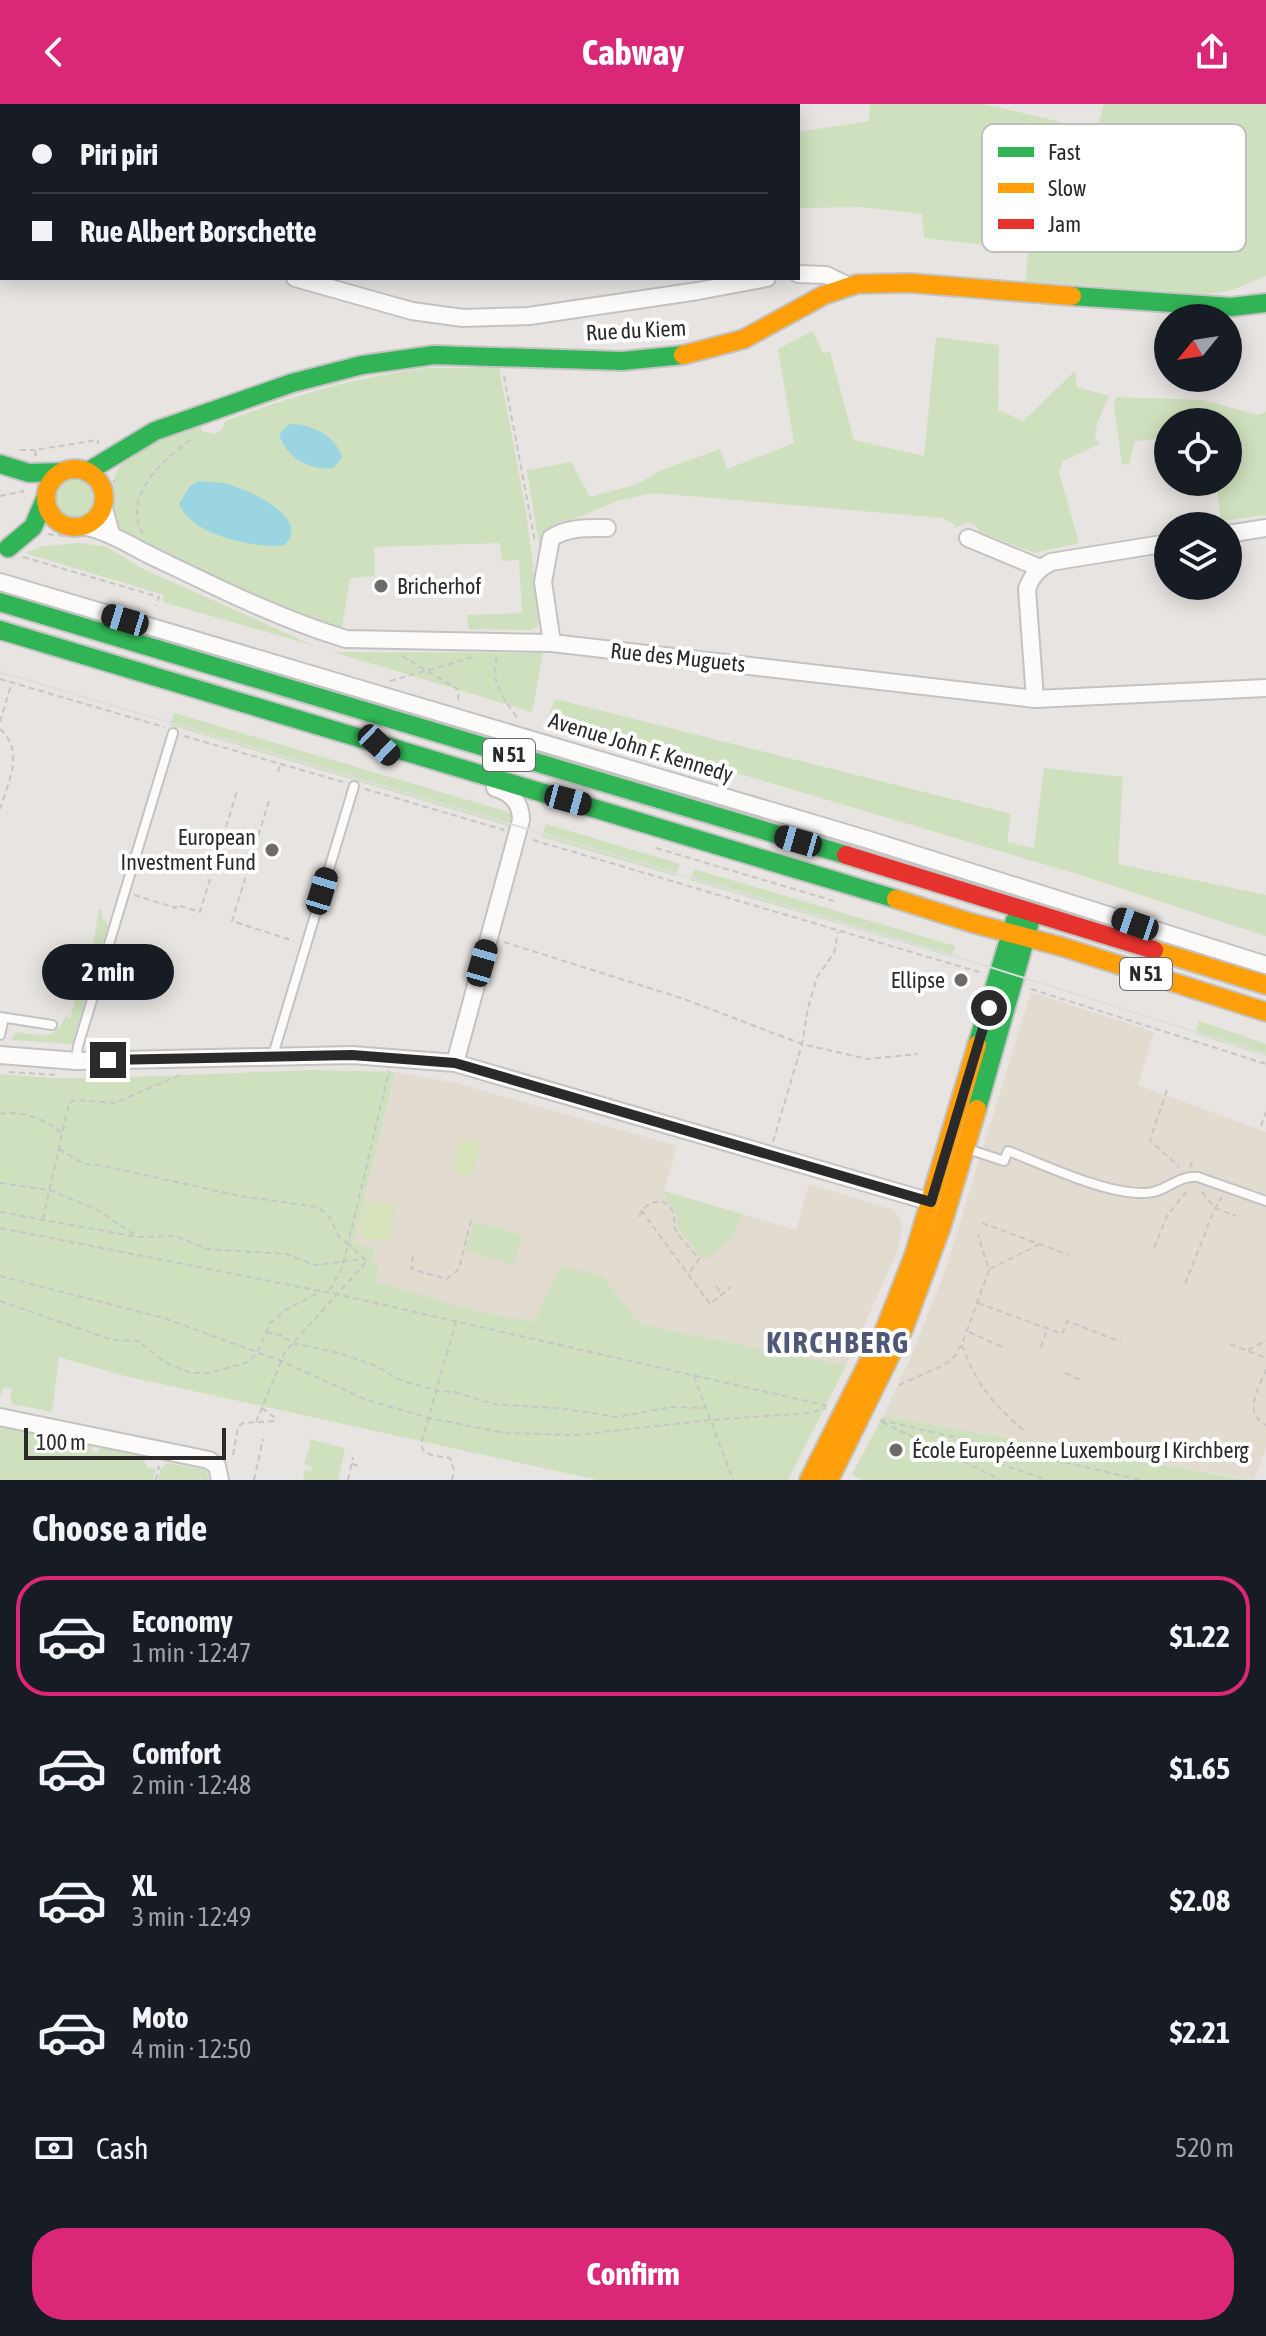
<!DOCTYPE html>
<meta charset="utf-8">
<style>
:root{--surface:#171b24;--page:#242831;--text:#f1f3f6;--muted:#9ea1a6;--line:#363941;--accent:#db2777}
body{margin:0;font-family:"Asap Condensed",sans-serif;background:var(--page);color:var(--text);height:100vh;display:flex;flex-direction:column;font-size:30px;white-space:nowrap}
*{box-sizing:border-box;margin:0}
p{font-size:26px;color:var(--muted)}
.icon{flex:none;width:44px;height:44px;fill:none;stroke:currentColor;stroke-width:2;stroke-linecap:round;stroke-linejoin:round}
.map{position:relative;height:1376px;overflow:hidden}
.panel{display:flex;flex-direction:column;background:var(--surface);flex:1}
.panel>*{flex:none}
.guide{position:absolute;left:0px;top:0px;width:800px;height:176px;box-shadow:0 4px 20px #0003;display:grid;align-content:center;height:176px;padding:0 32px;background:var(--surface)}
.needle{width:52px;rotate:240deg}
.controls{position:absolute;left:1154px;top:200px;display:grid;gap:16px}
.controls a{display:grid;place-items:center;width:88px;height:88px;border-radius:50%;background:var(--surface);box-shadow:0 4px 20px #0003;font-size:40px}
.scale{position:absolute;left:24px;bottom:20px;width:202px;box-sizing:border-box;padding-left:8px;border:4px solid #2a2a2a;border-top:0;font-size:22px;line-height:28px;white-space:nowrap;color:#2a2a2a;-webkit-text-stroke:6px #fff;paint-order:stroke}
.end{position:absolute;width:36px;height:36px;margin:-18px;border:10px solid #2a2a2a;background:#fff;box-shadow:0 0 0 4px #fff}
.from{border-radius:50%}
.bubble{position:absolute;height:56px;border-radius:28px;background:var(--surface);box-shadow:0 4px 20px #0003;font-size:26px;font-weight:700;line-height:56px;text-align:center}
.car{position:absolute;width:24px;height:48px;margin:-24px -12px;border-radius:10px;box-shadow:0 0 6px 2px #0007;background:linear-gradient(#222 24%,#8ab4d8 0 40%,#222 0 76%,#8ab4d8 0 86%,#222 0)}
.guide b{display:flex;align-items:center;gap:28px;height:76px;font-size:30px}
.guide b+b{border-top:2px solid var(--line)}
.guide i{width:20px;height:20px;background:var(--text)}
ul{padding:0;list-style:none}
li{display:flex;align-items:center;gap:24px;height:120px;margin:0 16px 12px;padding:0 16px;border:4px solid transparent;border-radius:32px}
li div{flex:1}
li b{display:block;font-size:30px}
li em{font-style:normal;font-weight:700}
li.on{border-color:var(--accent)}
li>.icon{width:72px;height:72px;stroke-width:1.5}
h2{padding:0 32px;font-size:36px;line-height:96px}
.pay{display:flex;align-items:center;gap:20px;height:88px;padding:0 32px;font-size:30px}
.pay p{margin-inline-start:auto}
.cta{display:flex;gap:16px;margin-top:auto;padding:16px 32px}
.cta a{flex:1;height:92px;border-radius:32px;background:var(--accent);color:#fff;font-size:32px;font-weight:700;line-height:92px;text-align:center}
header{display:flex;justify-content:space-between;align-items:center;height:104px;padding:0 32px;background:var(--accent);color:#fff;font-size:36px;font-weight:700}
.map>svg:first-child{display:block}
</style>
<header><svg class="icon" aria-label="back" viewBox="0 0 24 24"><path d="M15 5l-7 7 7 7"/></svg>Cabway<svg class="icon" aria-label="share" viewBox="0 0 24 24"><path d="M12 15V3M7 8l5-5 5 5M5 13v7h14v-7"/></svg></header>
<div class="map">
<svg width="1266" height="1376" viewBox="0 0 1266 1376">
<rect width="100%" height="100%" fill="#e8e4e1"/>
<g fill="#e2dbd0">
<polygon points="1031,888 1154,928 1138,981 1266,1028 1266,1343 1254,1376 883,1312 911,1253 946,1164"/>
<polygon points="395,968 456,979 677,1042 664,1087 796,1126 809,1080 893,1106 900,1115 902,1126 897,1148 846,1262 639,1220 603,1172 560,1163 534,1218 471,1206 375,1177 378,1162 371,1160 354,1140"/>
</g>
<g fill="#cee0bd">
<polygon points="870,0 983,0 1057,17 1094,36 1104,0 1266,0 1266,172 1232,186 1207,190 1026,177 1028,146 924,134 922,110 861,103 798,104 798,28 869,17"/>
<polygon points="813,227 823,249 830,248 854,336 924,352 936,233 999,241 998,306 1023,317 1075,267 1077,283 1109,292 1097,320 1095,334 1100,340 1063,357 1059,368 1079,439 1034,449 978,427 977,422 968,418 954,424 955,421 943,414 653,389 617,397 551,425 544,440 539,441 527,366 571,358 590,393 638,380 659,367 720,345 727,365 794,339 778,245"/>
<path d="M429,264H499L526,407L540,518L537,523L531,526L469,525L467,511L522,509L519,456L502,457L500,439L374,443L375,472L350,474L342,524C282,506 223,477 167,449C151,442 130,436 119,423C111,414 113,404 113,393C113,385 112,377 116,369C130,344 175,331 200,323L202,327L215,330L222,325L225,317C296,291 354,273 429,264Z"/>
<polygon points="1116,293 1203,296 1258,311 1266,308 1266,411 1221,417 1216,378 1228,378 1228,318 1168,318 1168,334 1135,337 1129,361 1122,360 1114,303"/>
<circle cx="74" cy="394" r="22"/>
<polygon points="80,439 107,443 141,464 315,542 163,498 164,491 25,449 43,442"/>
<polygon points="333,548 543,549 532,608"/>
<polygon points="555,595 1011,710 1007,738 1034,744 1044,664 1123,673 1118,760 1266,791 1266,832 1077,770 548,613"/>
<polygon points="174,609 515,710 515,724 170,621"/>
<polygon points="546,720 680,760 676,772 542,733"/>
<polygon points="694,765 955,842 952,853 690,776"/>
<path d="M99,805L102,806V813L108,821L72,940L11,936L16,928C41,931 53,939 66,912L70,914L94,836Z"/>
<polygon points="1199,917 1266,940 1266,952 1195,930"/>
<polygon points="311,966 395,968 354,1139 375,1145 371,1159 379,1161 375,1177 471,1206 534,1218 561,1162 603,1172 639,1220 846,1262 788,1376 598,1376 125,1272 59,1253 52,1308 12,1300 10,1292 13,1285 3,1284 0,1293 0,970 52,974 109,974"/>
<polygon points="663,1087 742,1110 732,1134 704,1156 677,1123 678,1112"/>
<polygon points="474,1118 522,1131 514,1161 466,1147"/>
<polygon points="883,1312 1248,1376 861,1376 852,1370"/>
<polygon points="0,1322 93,1342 92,1348 98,1350 99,1344 104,1344 142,1352 147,1363 156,1365 153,1376 0,1376"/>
<polygon points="309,1335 345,1344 338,1376 303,1376 305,1366 312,1367 313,1363 304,1360 311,1338"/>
<polygon points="167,1359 206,1366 209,1376 158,1376 160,1366"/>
</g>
<g fill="#d7e3bb">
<polygon points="461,1035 480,1040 471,1073 453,1068"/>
<polygon points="365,1096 395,1100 390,1138 360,1134"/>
</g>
<g fill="#9cd5e2">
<path d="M289,320C310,319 337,332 342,354L333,364C309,367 286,353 279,330Z"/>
<path d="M199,377C210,378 221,378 231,381C252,388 310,413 285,441C255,445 191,431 179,400L190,382Z"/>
</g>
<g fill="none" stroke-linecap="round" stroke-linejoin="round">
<g stroke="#c4c3c3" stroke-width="12">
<g id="lane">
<polyline points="268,2 269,0"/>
<polyline points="0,913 52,921"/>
<polyline points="0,931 4,914"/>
<polyline points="273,951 354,682"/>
<polyline points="76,956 78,942 173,629"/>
<path d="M968,1045L1004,1057L1008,1047C1045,1061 1107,1091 1146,1089C1165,1089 1177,1071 1198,1073L1266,1097"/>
</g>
</g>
<g stroke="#c4c3c3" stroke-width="20">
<g id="street">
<polyline points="132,0 136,2"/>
<polyline points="0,143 2,143"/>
<polyline points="798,170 826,171 849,182"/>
<polyline points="295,174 412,207 463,214 529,212 698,187 767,174"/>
<polyline points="103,401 111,430"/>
<path d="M83,422C112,428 135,445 162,457C222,486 283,516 346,535L552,539L1035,595L1266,584"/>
<polyline points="1228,430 1266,424"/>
<polyline points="968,434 1040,464"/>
<polyline points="0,478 866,735 1266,861"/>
<path d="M552,539L543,478L551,434C569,423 586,424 607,424"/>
<path d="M1035,595L1027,485C1032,471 1038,465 1051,458L1168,439"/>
<polyline points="0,951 76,957 352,951 455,959 938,1100"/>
<path d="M455,959L521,716C521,699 511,688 495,684"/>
<polyline points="0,1313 209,1356 217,1362 220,1376"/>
</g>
</g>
<g stroke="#c4c3c3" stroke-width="22">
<g id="fast">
<polyline points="1072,192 1231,203 1266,199"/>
<polyline points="0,360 29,369 62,368"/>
<polyline points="87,368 155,327 292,279 362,261 434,251 622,257 683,251"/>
<polyline points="8,444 33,423 46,393"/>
<polyline points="0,498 846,751"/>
<polyline points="0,526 896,795"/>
<polyline points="977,941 1015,816"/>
<polyline points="977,1005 1030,818"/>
</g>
</g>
<g stroke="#c4c3c3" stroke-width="22">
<g id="slow">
<polyline points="683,251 744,235 824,191 857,180 910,179 1072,192"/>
<circle cx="75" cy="394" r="29"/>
<polyline points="896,795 972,819 1063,843 1266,908"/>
<polyline points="1154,846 1266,881"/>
<polyline points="809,1376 885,1225 914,1151 977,941"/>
<polyline points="829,1376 904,1224 941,1124 977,1005"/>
</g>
</g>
<g stroke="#c4c3c3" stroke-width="22">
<polyline id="jam" points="846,751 1154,846"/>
</g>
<g stroke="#c6c6c5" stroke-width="2" stroke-dasharray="6 4" stroke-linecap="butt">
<polyline points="674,2 676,0"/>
<polyline points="504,272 535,438"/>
<polyline points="20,346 34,346"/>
<polyline points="36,352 35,346 98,336 98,340"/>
<polyline points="113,389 114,376"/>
<polyline points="0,392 24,387"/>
<polyline points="48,430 73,433"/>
<path d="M143,430C120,393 166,353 194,333"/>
<polyline points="23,453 159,493 156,502"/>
<polyline points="402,552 459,586 458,597"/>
<path d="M497,553C489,577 504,595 518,615"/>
<polyline points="0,575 164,623"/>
<polyline points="390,577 474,553"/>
<polyline points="0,618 11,581"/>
<path d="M0,625C25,647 8,679 0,705"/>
<polyline points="184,632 343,678"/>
<polyline points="278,668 280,661"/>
<polyline points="365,685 504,726"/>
<polyline points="269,697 232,817 294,837"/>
<polyline points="226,727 257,736"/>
<polyline points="533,736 979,868"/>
<polyline points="656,744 834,797"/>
<polyline points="134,791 176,804 177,801 200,808 237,687"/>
<polyline points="504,838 684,895 802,940 867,955 918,950"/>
<polyline points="1031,885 1266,960"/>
<polyline points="9,968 55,971"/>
<polyline points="1167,986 1150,1036 1179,1063"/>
<path d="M0,1010C22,1006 45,1015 61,1029"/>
<polyline points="1261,1022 1266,1008"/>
<polyline points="773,1038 802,940 808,904 817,873 834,849 838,828"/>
<polyline points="59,1045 84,1060 99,1061 240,1092 318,1103 330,1114 339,1133 348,1140 342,1164 329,1187"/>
<polyline points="1190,1063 1194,1054"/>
<polyline points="0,1079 49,1086 96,1105 135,1131"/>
<polyline points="1202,1088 1215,1104 1236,1112"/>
<polyline points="641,1106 710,1200 731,1183"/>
<polyline points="0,1108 138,1133 176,1132 207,1145 287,1150 314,1161 363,1155"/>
<path d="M639,1113C643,1099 664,1090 672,1106C676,1112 673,1119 675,1125C680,1135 692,1146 699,1155L689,1169"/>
<polyline points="43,1115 69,999 75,996 115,999 180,971"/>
<polyline points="982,1119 1069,1151"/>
<polyline points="0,1124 336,1190 828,1302"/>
<polyline points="1154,1144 1167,1112 1186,1088"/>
<polyline points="413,1152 411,1165 447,1175 459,1165 472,1112"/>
<polyline points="990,1165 1038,1141"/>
<polyline points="0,1172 164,1214 281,1257 367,1296 429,1314 505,1329 576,1331 710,1316 811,1309 826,1304"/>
<polyline points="1185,1180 1215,1104 1222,1093"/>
<polyline points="716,1182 721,1189"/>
<polyline points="0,1197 112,1236 138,1237 166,1259 191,1269 210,1269 248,1258 257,1249 270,1219 287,1205 320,1188"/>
<polyline points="978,1199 1062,1230 1067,1217 1121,1238"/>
<polyline points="266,1228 281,1231 292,1239 339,1249 376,1262 400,1276 437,1287 455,1288 493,1300 565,1305 617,1313 671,1303 705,1304"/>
<polyline points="969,1228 1004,1244"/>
<polyline points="1230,1240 1266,1254"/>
<path d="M962,1241C976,1280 994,1302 1026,1328"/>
<polyline points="1041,1243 1047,1225"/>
<polyline points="1248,1246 1266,1237"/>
<path d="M1266,1265C1259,1285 1242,1309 1266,1321"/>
<polyline points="1065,1269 1083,1277"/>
<polyline points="694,1272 733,1376"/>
<polyline points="899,1281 944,1261 955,1252 962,1240 989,1166 978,1131"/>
<polyline points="880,1316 1141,1376"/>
<polyline points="256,1318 285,1248 367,1157 348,1140 389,967"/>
<polyline points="882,1318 1001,1376"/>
<polyline points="957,1336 966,1348 1047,1376"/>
<polyline points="233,1351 238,1323 243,1319 275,1317 274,1313 262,1304"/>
<polyline points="352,1360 360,1362"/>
<polyline points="156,1376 159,1362"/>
<polyline points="254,1376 263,1335"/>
<polyline points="348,1376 353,1353"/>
<polyline points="452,1376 454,1366 450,1354 431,1351 423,1346 421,1340 456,1218"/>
</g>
<use href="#lane" stroke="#fcfbfa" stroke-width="8"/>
<use href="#street" stroke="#fcfbfa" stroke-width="16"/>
<use href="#fast" stroke="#30b455" stroke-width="18"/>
<use href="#slow" stroke="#ff9f0a" stroke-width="18"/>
<use href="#jam" stroke="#e5322d" stroke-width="18"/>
<polyline stroke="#deddde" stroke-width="2" points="0,568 961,854 1266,950"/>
</g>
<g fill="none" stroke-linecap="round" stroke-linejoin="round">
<polyline stroke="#2a2a2a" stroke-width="10" points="108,956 352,951 455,959 931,1098 989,904"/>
</g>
<g fill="#6c6b6a" stroke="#fff" stroke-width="3">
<circle cx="381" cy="482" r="8"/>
<circle cx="272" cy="746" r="8"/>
<circle cx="961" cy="876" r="8"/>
<circle cx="896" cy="1346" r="8"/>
</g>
<g text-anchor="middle" stroke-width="8" stroke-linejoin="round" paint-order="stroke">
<g fill="#fff" stroke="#6a6a6a" stroke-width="2">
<rect x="483" y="635" width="52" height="32" rx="6"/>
<rect x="1120" y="854" width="52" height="32" rx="6"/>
</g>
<g font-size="20" font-weight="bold" fill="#2a2a2a">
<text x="509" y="658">N 51</text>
<text x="1146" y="877">N 51</text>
</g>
<g font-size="22" fill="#2a2a2a" stroke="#fff">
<text transform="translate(636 226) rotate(-3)" y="8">Rue du Kiem</text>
<text transform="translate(678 553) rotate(6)" y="8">Rue des Muguets</text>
<text transform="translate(641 643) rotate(17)" y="8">Avenue John F. Kennedy</text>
</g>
<g font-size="22" fill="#2a2a2a" stroke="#fff" text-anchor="start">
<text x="397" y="490">Bricherhof</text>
<text x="256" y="741" text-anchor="end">European<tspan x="256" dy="25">Investment Fund</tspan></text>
<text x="945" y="884" text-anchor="end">Ellipse</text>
<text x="912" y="1354">École Européenne Luxembourg I Kirchberg</text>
</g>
<g font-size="30" font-weight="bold" letter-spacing="2" fill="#4f5977" stroke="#fff">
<text x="838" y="1249">KIRCHBERG</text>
</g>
</g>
<rect x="982" y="20" width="264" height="128" rx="12" fill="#fff" stroke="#bfbfbf" stroke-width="2"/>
<rect x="998" y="43" width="36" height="10" fill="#30b455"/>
<rect x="998" y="79" width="36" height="10" fill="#ff9f0a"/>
<rect x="998" y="115" width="36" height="10" fill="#e5322d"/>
<g font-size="22" fill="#2a2a2a">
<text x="1048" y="56">Fast</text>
<text x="1048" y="92">Slow</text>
<text x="1048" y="128">Jam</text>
</g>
</svg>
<div class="controls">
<a><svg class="needle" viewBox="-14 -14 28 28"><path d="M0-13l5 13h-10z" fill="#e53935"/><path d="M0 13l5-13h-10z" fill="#9ea1a6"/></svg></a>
<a><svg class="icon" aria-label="locate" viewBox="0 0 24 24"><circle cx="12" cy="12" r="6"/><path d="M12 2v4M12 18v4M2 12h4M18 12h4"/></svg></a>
<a><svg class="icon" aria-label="layers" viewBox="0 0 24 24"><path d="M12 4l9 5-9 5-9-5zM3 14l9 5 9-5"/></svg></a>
</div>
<div class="scale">100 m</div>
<i class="end from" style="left:989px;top:904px"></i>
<i class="end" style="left:108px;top:956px"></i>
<div class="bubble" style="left:42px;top:840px;width:132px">2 min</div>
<i class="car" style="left:125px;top:516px;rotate:287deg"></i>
<i class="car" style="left:379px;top:641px;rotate:133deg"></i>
<i class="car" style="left:568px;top:696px;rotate:105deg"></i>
<i class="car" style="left:798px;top:737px;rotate:286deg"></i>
<i class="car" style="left:322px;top:787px;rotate:17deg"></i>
<i class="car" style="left:1135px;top:820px;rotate:289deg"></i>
<i class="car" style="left:482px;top:859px;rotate:16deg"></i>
<div class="guide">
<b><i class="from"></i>Piri piri</b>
<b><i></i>Rue Albert Borschette</b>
</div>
</div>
<section class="panel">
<h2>Choose a ride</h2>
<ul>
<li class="on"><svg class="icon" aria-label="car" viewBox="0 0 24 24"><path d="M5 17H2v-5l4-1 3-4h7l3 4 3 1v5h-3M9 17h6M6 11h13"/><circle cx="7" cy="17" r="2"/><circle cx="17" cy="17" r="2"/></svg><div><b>Economy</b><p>1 min · 12:47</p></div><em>$1.22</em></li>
<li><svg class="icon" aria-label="car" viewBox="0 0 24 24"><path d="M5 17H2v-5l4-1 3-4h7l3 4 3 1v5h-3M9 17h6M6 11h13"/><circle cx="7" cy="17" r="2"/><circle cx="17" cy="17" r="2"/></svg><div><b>Comfort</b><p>2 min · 12:48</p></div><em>$1.65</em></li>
<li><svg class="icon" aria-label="car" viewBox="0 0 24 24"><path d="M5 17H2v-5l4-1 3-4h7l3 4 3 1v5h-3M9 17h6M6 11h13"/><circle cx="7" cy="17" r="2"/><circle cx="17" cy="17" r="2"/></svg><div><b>XL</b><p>3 min · 12:49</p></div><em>$2.08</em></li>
<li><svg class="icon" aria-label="car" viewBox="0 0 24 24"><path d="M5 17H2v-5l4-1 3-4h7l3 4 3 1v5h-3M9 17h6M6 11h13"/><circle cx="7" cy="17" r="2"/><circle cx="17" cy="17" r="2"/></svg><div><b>Moto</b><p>4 min · 12:50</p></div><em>$2.21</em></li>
</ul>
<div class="pay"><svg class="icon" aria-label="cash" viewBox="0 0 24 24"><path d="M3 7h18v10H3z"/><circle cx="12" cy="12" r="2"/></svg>Cash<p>520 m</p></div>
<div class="cta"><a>Confirm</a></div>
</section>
